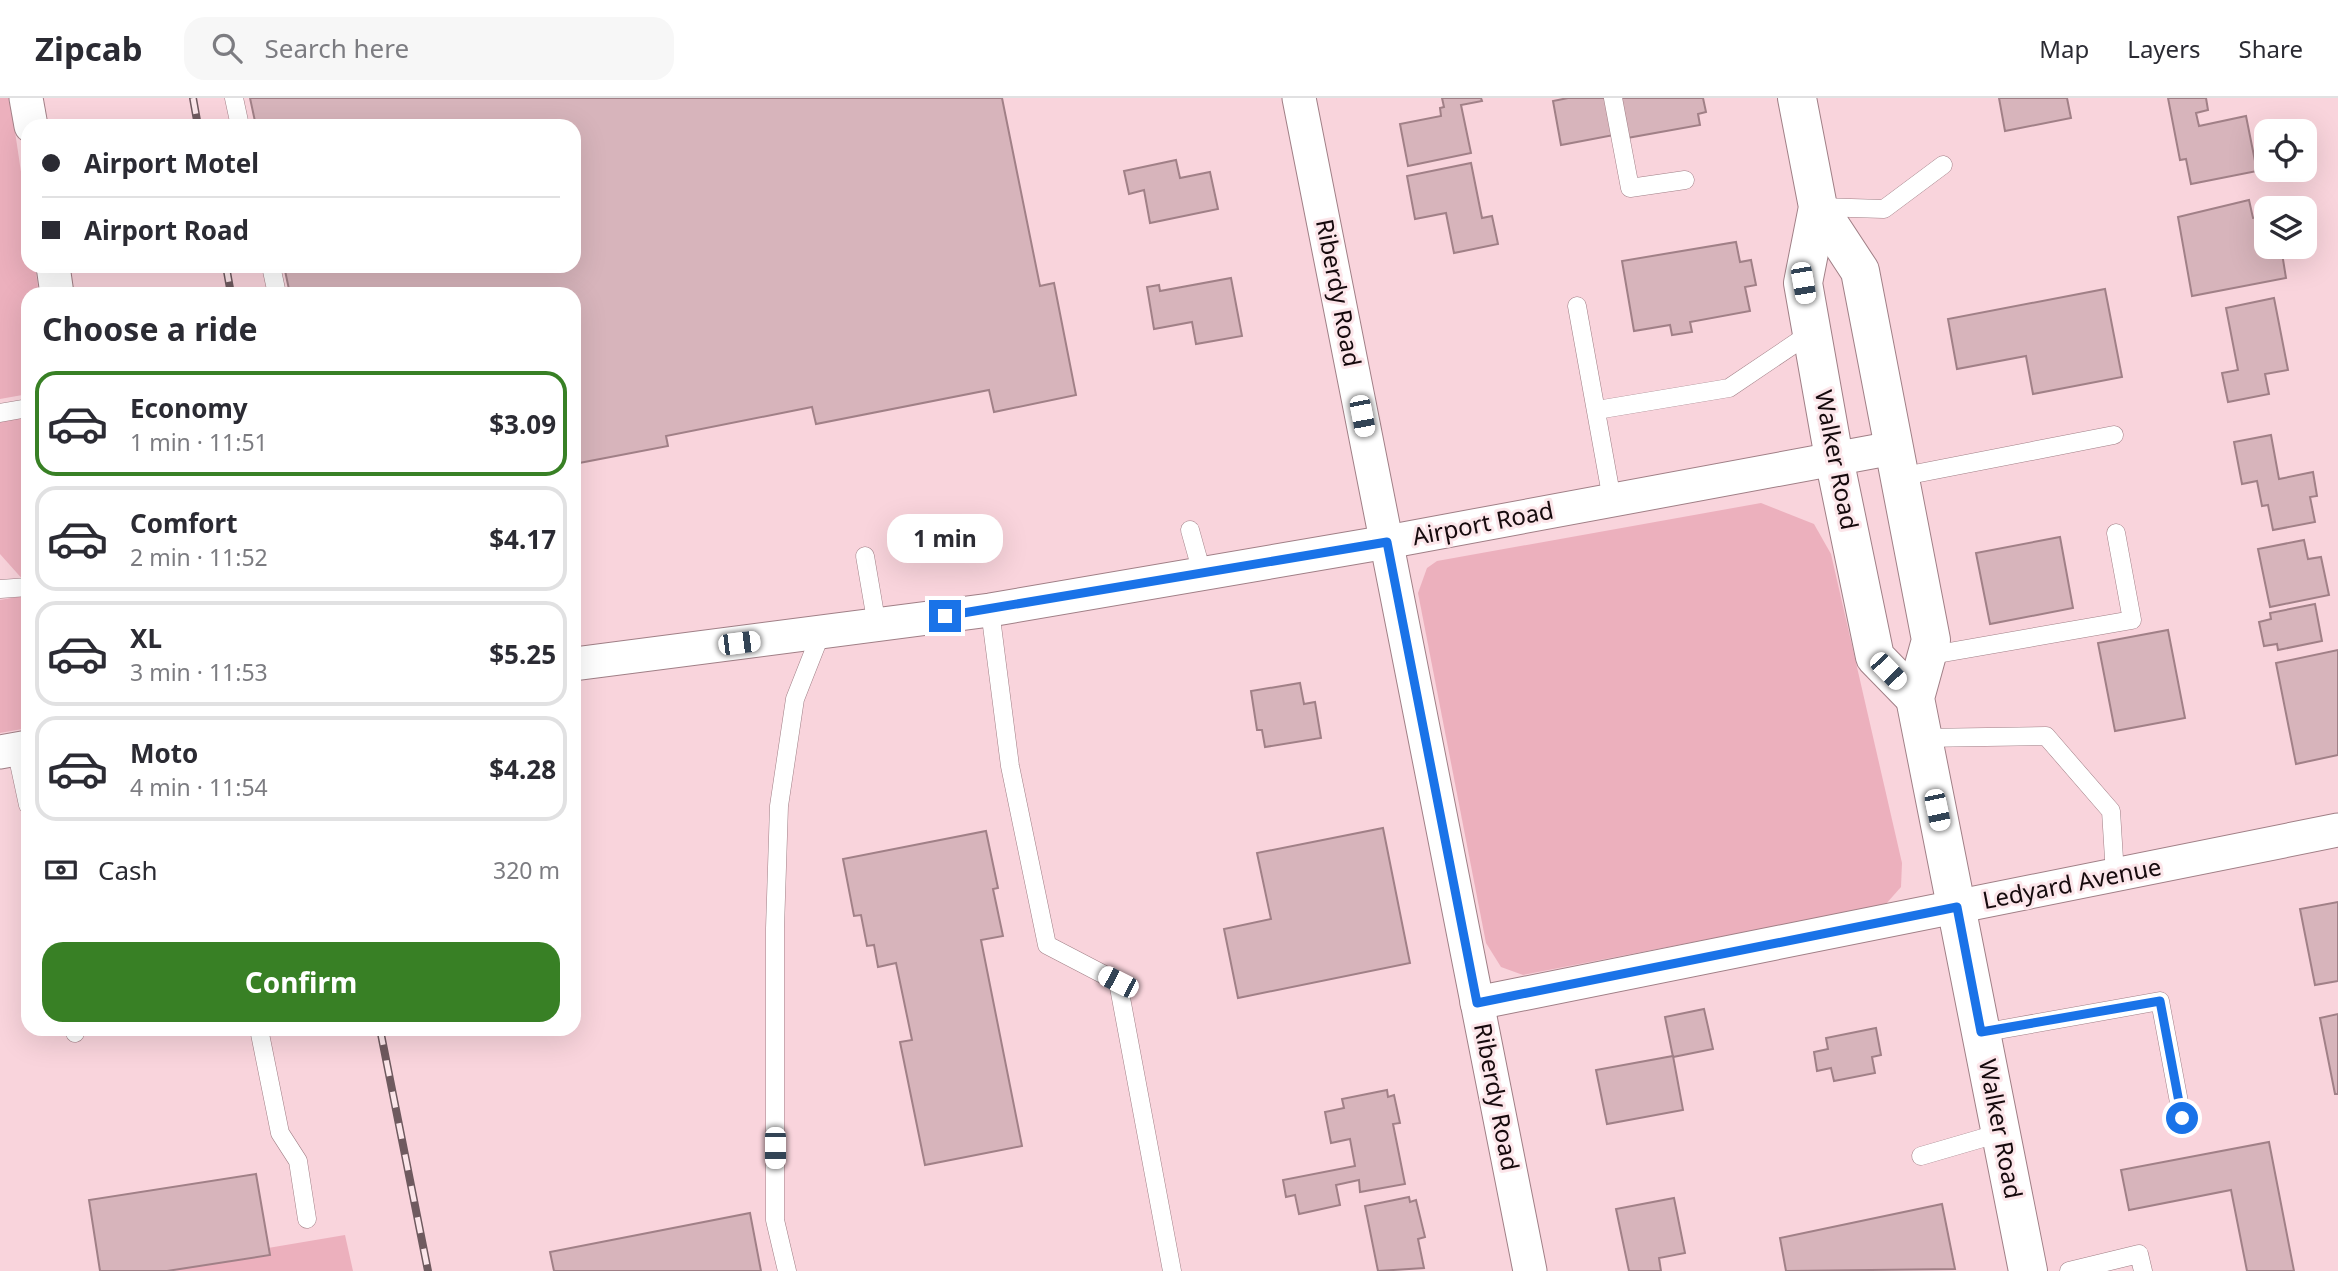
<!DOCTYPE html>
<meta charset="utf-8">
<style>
:root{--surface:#fff;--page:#f7f7f7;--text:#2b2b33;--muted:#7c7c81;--line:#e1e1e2;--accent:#388025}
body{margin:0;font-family:"Noto Sans",sans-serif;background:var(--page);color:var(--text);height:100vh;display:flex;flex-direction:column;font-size:26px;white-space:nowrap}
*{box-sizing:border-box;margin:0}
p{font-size:23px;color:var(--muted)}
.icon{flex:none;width:38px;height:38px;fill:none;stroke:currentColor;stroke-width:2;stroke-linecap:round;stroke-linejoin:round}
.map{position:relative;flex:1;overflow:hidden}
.drawer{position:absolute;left:21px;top:189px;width:560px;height:749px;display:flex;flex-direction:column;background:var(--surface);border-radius:21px;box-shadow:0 7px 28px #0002}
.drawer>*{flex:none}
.banner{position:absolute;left:21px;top:21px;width:560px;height:154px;border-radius:21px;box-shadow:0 7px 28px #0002;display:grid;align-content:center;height:154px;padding:0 21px;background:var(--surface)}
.fabs{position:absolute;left:2254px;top:21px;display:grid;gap:14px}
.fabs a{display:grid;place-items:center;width:63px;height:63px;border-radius:14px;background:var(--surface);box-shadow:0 7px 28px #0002;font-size:35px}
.end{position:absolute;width:32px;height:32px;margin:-16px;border:9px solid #1a73e8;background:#fff;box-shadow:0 0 0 4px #fff}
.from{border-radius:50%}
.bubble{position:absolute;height:49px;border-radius:21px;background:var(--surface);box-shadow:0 7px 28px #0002;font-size:23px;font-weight:700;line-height:49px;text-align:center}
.car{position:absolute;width:21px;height:42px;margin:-21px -10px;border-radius:9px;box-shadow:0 0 5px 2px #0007;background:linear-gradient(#fff 24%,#345 0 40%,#fff 0 76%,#345 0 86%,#fff 0)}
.banner b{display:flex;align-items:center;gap:24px;height:66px;font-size:26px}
.banner b+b{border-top:2px solid var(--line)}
.banner i{width:18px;height:18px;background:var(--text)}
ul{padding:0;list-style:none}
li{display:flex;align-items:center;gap:21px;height:105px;margin:0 14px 10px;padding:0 7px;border:4px solid var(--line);border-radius:21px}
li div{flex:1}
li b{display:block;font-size:26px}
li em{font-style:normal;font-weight:700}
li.on{border-color:var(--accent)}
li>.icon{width:63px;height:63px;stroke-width:1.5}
h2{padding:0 21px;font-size:32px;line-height:84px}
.pay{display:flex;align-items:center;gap:18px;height:77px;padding:0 21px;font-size:26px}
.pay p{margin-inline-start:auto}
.primary-button{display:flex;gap:14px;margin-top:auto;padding:14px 21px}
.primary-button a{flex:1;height:80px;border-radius:21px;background:var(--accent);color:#fff;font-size:28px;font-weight:700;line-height:80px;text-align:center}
header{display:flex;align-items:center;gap:42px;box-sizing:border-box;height:98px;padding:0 35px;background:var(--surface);border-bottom:2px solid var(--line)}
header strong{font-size:33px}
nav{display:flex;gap:38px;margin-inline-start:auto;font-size:24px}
.search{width:490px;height:63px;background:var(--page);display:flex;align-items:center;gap:18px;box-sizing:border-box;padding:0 24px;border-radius:21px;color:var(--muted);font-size:26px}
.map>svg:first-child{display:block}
</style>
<header>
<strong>Zipcab</strong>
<div class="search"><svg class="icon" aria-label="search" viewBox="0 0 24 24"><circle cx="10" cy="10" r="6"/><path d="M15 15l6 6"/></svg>Search here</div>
<nav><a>Map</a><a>Layers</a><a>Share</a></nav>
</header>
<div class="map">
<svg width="2338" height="1173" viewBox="0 0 2338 1173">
<rect width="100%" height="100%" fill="#f9d4dc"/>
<g fill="#ecb0bd">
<polygon points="0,0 10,0 28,121 28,168 35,168 39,196 28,196 28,296 0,301"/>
<polygon points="28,315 28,484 25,484 0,456 0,321"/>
<polygon points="1761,405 1814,426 1831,456 1902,765 1901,789 1885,807 1523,877 1501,869 1486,845 1418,495 1427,470 1437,463"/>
<polygon points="28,497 28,630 0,635 0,502"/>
<polygon points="345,1137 353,1173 167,1173 269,1157 268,1150"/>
</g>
<g fill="#d7b4bb" stroke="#a18087" stroke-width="2">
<polygon points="250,0 1002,0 1040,188 1054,185 1076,297 994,314 989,292 816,326 812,309 666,338 668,348 574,366 574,196 290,196 284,168 574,168 574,28 256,28"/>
<polygon points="1442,0 1481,0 1482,3 1461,7 1471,55 1408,68 1400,26 1441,18 1440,10 1444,9"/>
<polygon points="1568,0 1607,0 1614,37 1561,47 1553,3"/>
<polygon points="1619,0 1703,0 1706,14 1698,16 1700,27 1627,40"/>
<polygon points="1999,0 2067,0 2071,20 2005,33"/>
<polygon points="2168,0 2206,0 2208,12 2196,15 2199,28 2246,18 2257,73 2191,86 2186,61 2180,62"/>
<polygon points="1176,62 1180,80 1210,74 1218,111 1150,125 1144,92 1129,96 1124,73"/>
<polygon points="1471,65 1482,120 1492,118 1498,146 1454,155 1446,115 1415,121 1407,78"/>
<polygon points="2249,102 2253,120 2263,119 2266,149 2281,149 2286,180 2192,198 2178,119"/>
<polygon points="1736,144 1740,164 1751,162 1756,187 1745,189 1750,213 1690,224 1692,234 1672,237 1670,227 1634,233 1622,163"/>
<polygon points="1231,180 1242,238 1196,246 1192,224 1154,231 1147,189 1159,187 1160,193"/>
<polygon points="2105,191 2122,279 2033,296 2026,258 1957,271 1948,221"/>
<polygon points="2274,200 2288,272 2265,276 2269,296 2228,304 2222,275 2238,272 2226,210"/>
<polygon points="2271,337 2279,381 2313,374 2317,398 2310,399 2315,424 2273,432 2268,407 2262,408 2257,383 2242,386 2234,344"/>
<polygon points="2060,439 2073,510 1990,526 1976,455"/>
<polygon points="2304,442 2308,461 2321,459 2329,497 2270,509 2258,451"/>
<polygon points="2315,506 2322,543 2278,552 2277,546 2264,548 2259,524 2271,521 2270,515"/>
<polygon points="2168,532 2185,620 2115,633 2098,545"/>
<polygon points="2338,552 2338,657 2296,666 2276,565"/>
<polygon points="1300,585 1304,606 1315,604 1321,640 1265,649 1262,632 1257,632 1251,593"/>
<polygon points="1383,730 1410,865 1238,900 1224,831 1271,821 1257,755"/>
<polygon points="986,733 998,790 993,791 1003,838 981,842 1022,1048 925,1067 900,944 912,942 896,865 878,869 874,847 867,848 861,817 854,818 843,761"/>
<polygon points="2338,804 2338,883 2315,887 2300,811"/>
<polygon points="1704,911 1713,951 1673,959 1665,919"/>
<polygon points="2338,916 2338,996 2335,996 2320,920"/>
<polygon points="1876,930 1881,957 1872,959 1875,975 1834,983 1831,970 1817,973 1814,954 1828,951 1826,940"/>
<polygon points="1673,958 1683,1012 1607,1026 1596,972"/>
<polygon points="1387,992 1388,999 1394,997 1400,1025 1393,1026 1405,1086 1360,1094 1359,1082 1336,1087 1340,1107 1299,1116 1295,1097 1286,1099 1283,1082 1355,1068 1350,1041 1331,1045 1325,1014 1344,1010 1342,1001"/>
<polygon points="2269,1044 2294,1173 2247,1173 2231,1092 2129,1112 2121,1072"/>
<polygon points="256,1076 270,1157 167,1173 100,1173 89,1102"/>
<polygon points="1409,1099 1410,1104 1416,1102 1425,1139 1418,1141 1424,1170 1378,1173 1365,1108"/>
<polygon points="1674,1100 1685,1155 1659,1160 1661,1173 1629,1173 1616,1111"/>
<polygon points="1942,1106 1955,1171 1786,1173 1780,1140"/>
<polygon points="750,1115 761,1173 554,1173 550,1154"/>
</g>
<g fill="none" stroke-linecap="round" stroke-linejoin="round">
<g stroke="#a07f86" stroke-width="19">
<g id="lane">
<polyline points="234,0 240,28"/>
<polyline points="1613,0 1630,90 1685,82"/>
<polyline points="1818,109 1884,111 1943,67"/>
<polyline points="271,168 277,196"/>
<polyline points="1577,208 1612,402"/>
<polyline points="1597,312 1729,290 1812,234"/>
<polyline points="0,315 28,310"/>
<polyline points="1899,379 2114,337"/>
<polyline points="1190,432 1202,475"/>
<polyline points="865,458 877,528"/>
<polyline points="0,491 28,489"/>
<polyline points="990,512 1010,668 1047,847 1118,884 1172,1173"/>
<polyline points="1926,558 2132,522 2116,435"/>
<polyline points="1922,640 2046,638 2111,713 2115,777"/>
<polyline points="16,651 28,707"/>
<polyline points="74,931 75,935"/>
<polyline points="259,931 280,1035 298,1063 307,1121"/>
<polyline points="1981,935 2160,903 2182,1020"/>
<polyline points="1921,1058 2000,1035"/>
<polyline points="787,1173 775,1122 775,830 779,708 795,601 821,535"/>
<polyline points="2069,1173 2139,1156 2143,1173"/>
</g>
</g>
<g stroke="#a07f86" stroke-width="35">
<g id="street">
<polyline points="26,0 31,28"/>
<polyline points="1299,0 1530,1173"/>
<polyline points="53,168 57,196"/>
<polyline points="574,566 990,512 1387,444 1893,350"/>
<polyline points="0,654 28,649"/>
<polyline points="1477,905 2338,732"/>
</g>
</g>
<g stroke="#a07f86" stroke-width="40">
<g id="secondary">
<polyline points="1797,0 1818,109 1803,185 1834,360 1875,559 1915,600"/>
<polyline points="1818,109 1860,173 1931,542 1915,600 2028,1173"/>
</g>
</g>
<use href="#lane" stroke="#fff" stroke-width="18"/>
<use href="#street" stroke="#fff" stroke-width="33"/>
<use href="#secondary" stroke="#fff" stroke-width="38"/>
<g stroke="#6f5a5f" stroke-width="8">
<g id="rail">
<polyline points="193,0 198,28"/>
<polyline points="226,168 231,196"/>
<polyline points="380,931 428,1173"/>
</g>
</g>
<use href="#rail" stroke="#fce6ea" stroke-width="5" stroke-dasharray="16" stroke-linecap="butt"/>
</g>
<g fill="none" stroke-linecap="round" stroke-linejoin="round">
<polyline stroke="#1a73e8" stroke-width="9" points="945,518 1387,444 1477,905 1957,809 1981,934 2160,903 2182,1020"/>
</g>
<g text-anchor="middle" stroke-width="6" stroke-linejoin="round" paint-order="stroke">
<g font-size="24" fill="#160a0d" stroke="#fce6ea">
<text transform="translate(1338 195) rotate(79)" y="8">Riberdy Road</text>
<text transform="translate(1836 362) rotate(79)" y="8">Walker Road</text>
<text transform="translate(1483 426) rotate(-11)" y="8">Airport Road</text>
<text transform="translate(2072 786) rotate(-11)" y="8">Ledyard Avenue</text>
<text transform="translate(1496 999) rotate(79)" y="8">Riberdy Road</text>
<text transform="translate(2000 1031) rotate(79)" y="8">Walker Road</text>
</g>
</g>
</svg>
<div class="fabs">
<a><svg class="icon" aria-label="locate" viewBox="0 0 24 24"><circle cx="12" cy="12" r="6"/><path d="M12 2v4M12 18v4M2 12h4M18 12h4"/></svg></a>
<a><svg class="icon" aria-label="layers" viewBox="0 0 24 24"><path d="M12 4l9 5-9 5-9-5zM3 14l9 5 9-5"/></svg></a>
</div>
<i class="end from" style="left:2182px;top:1020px"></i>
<i class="end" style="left:945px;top:518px"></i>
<div class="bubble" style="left:887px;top:416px;width:116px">1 min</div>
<i class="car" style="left:1803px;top:185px;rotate:170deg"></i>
<i class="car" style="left:1362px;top:318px;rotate:169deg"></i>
<i class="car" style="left:739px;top:545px;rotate:83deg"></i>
<i class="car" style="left:1888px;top:573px;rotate:136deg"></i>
<i class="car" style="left:1937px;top:712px;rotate:168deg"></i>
<i class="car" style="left:1118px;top:884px;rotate:297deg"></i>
<i class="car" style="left:775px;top:1050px;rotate:180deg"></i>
<div class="banner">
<b><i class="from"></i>Airport Motel</b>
<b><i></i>Airport Road</b>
</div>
<section class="drawer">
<h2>Choose a ride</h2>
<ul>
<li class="on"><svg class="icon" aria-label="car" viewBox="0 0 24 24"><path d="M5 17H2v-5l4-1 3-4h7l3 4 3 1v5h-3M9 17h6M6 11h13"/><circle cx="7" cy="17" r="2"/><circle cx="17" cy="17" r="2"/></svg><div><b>Economy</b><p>1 min · 11:51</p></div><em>$3.09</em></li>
<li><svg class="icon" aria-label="car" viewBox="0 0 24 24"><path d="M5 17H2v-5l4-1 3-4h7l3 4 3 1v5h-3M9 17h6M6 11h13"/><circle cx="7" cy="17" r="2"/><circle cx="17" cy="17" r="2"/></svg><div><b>Comfort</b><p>2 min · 11:52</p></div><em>$4.17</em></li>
<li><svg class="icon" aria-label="car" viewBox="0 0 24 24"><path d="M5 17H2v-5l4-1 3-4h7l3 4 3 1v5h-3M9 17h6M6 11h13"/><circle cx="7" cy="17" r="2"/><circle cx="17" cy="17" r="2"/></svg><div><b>XL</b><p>3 min · 11:53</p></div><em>$5.25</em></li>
<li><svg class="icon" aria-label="car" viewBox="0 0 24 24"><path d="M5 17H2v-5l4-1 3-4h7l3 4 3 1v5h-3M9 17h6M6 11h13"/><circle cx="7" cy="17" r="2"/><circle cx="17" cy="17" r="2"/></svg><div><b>Moto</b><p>4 min · 11:54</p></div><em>$4.28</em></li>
</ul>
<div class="pay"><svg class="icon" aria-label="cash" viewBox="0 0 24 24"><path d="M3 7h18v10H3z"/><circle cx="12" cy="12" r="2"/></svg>Cash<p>320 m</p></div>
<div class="primary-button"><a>Confirm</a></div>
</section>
</div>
